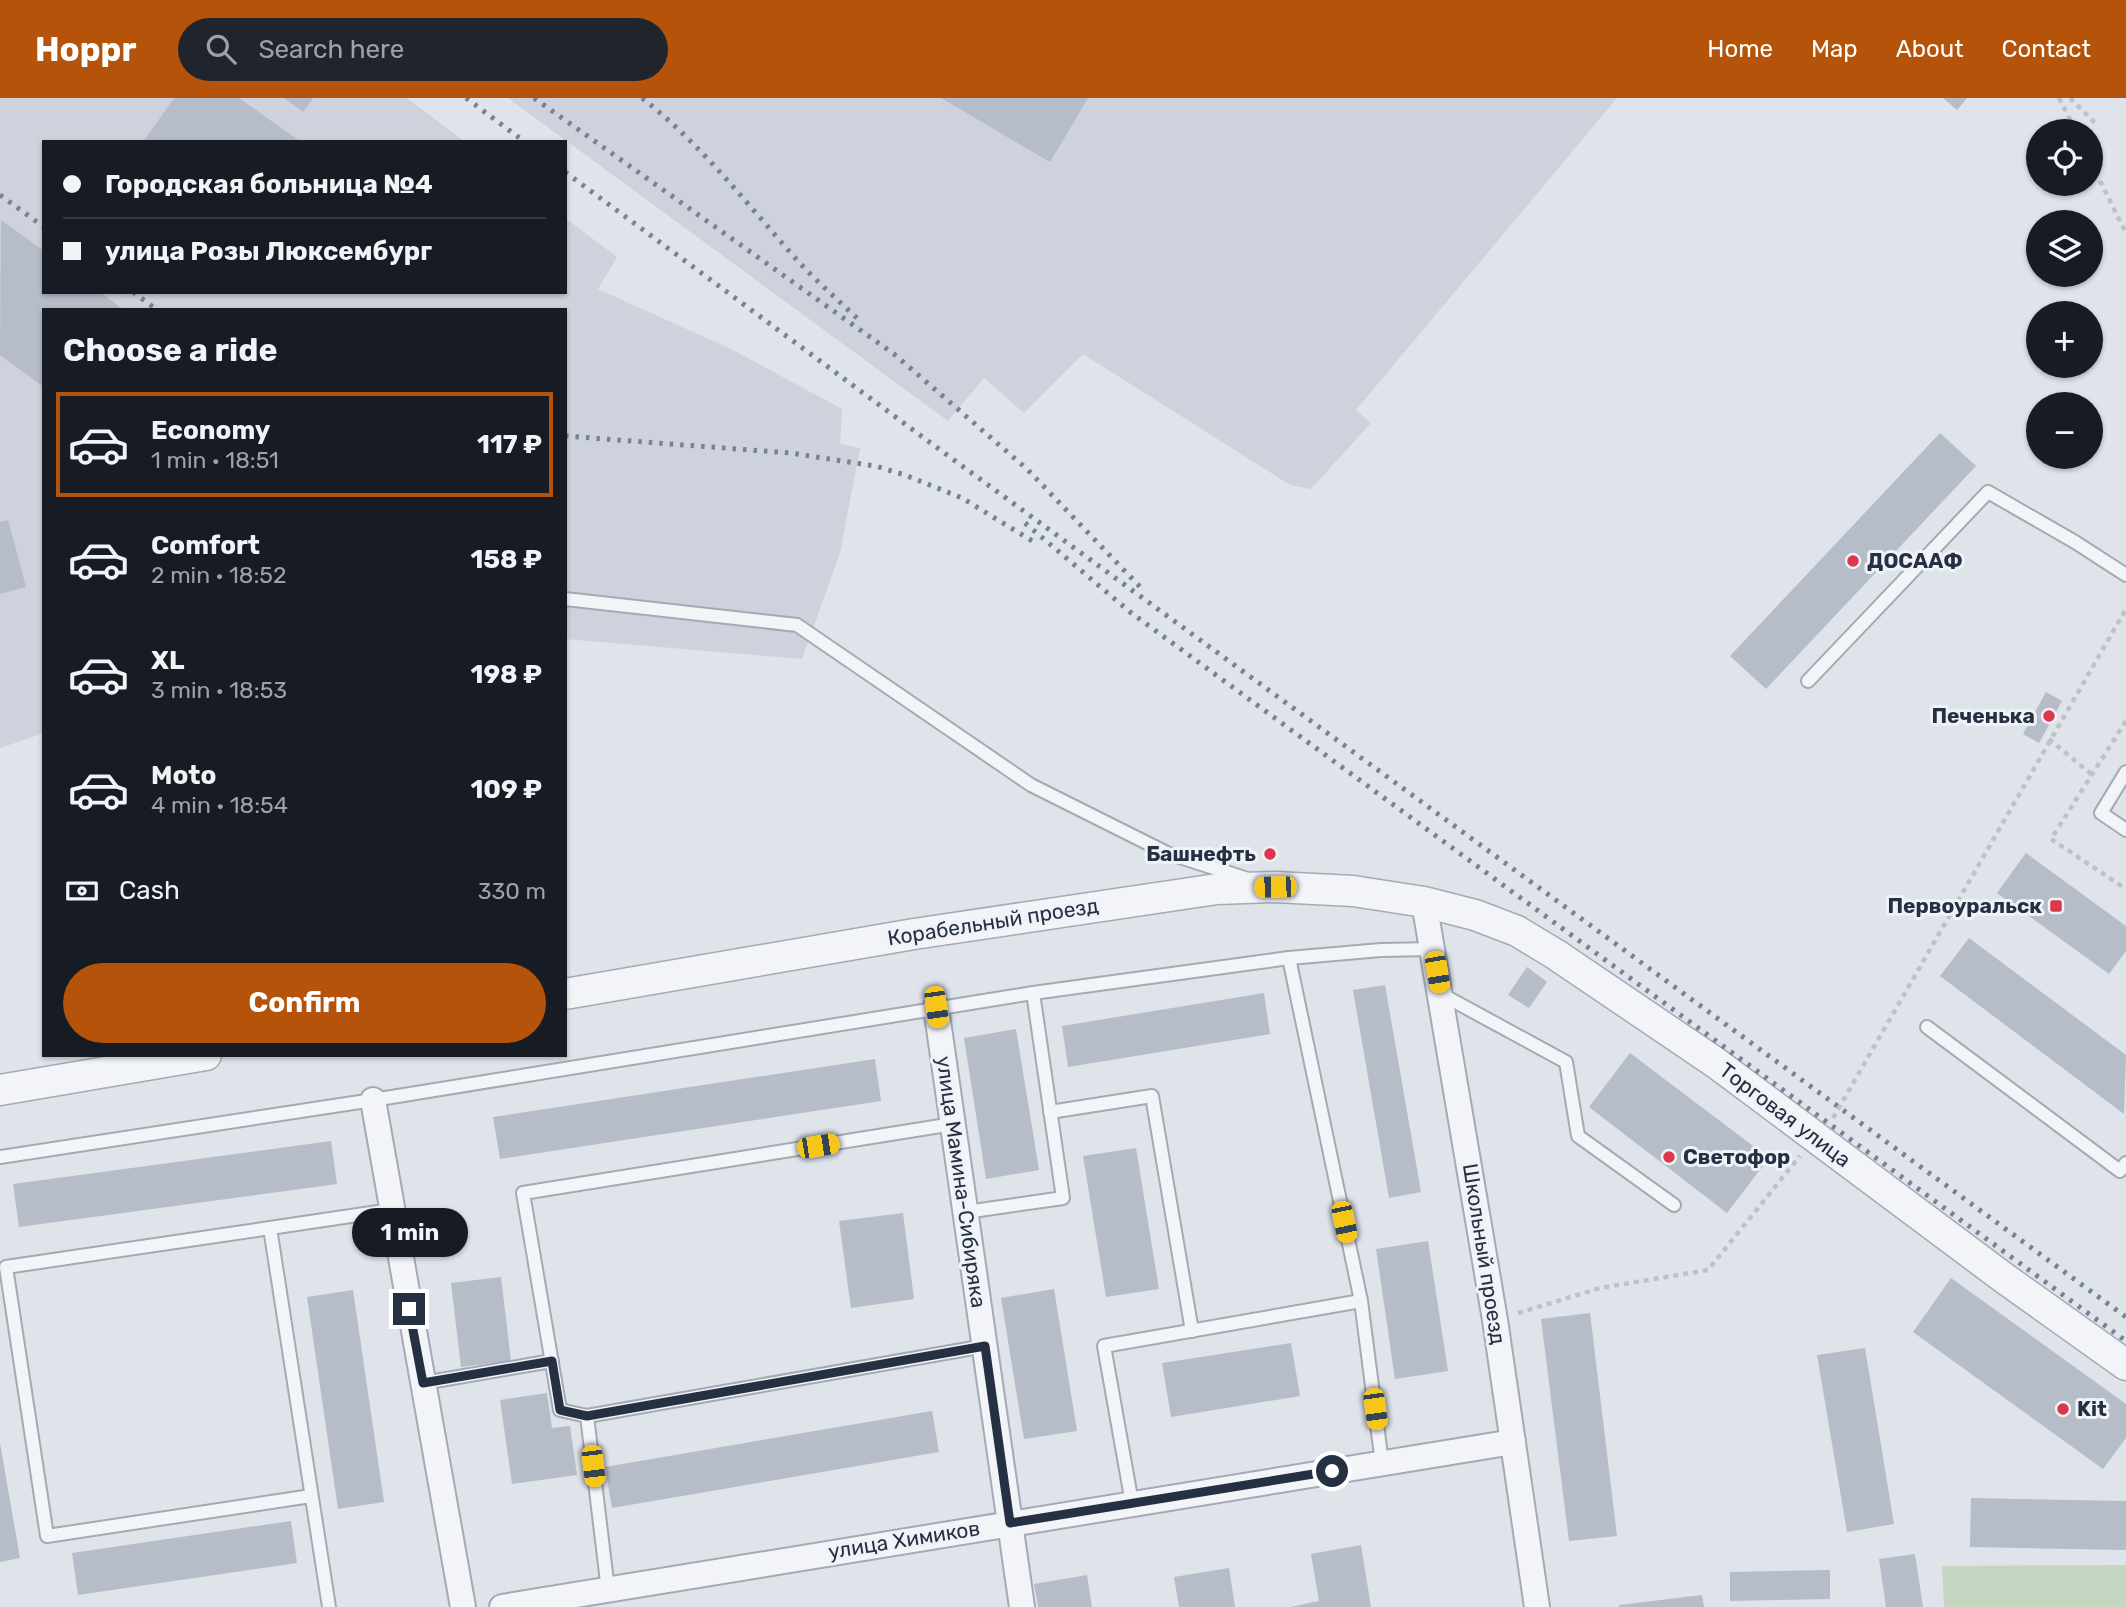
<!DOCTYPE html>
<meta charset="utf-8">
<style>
:root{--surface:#171b24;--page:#20242c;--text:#f1f3f6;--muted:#9ea1a6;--line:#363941;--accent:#b45309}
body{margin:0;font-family:Rubik,sans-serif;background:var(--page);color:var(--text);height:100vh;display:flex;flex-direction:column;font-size:26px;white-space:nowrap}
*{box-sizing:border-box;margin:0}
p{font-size:23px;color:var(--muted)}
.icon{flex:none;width:38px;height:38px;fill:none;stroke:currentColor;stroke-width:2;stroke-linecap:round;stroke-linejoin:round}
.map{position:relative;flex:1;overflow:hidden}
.details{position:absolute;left:42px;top:210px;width:525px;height:749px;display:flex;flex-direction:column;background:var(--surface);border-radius:0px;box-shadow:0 2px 5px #0004}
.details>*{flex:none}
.guide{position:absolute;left:42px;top:42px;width:525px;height:154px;border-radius:0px;box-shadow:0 2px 5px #0004;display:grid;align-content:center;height:154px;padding:0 21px;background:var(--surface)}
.tools{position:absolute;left:2026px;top:21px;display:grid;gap:14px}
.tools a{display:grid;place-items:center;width:77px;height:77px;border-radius:50%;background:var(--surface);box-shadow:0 2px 5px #0004;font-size:35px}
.end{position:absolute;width:32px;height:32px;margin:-16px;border:9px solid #263043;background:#fff;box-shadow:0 0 0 4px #fff}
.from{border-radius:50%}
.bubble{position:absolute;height:49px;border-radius:24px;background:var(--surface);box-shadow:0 2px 5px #0004;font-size:23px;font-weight:700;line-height:49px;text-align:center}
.car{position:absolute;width:21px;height:42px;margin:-21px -10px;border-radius:9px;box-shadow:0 0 5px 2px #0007;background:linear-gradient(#f5c518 24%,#345 0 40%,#f5c518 0 76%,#345 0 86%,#f5c518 0)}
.guide b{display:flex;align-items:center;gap:24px;height:66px;font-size:26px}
.guide b+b{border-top:2px solid var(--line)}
.guide i{width:18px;height:18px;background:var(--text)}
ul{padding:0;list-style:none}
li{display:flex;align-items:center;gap:21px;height:105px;margin:0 14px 10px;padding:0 7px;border:4px solid transparent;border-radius:0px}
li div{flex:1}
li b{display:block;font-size:26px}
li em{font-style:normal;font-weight:700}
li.active{border-color:var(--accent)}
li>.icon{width:63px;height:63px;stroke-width:1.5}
h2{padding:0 21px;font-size:32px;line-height:84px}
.pay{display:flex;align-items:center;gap:18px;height:77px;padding:0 21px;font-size:26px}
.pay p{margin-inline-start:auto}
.primary-button{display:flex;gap:14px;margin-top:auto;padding:14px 21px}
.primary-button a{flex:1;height:80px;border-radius:42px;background:var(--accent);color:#fff;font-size:28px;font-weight:700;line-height:80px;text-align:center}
header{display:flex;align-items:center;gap:42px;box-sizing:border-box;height:98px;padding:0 35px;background:var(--accent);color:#fff}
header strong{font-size:33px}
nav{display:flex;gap:38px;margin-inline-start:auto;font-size:24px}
.search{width:490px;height:63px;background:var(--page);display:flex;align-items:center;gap:18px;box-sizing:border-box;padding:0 24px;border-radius:38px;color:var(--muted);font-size:26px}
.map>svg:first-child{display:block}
</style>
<header>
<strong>Hoppr</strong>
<div class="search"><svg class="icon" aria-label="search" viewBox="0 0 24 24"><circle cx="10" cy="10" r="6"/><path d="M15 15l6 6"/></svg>Search here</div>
<nav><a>Home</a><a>Map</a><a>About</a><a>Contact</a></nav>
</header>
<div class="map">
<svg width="2126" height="1509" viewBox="0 0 2126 1509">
<rect width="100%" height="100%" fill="#dfe3ea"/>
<g fill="#cdd2dc">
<polygon points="0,0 407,0 465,44 44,44 44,194 565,194 565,120 617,159 598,191 733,252 842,311 840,346 860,350 840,455 802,561 565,541 565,212 44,212 44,635 0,650"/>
<polygon points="508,0 1617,0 1356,312 1371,325 1311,391 1290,387 1083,256 1024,315 984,280 948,323"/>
</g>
<polygon fill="#c5d5c0" points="2126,1467 2126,1509 1944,1509 1942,1468"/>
<g fill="#b6bcc8">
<polygon points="174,0 239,0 301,44 143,44"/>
<polygon points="284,0 313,0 303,14"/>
<polygon points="941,0 1088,0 1050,64"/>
<polygon points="1943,0 1967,0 1957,12"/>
<polygon points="1,122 44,153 44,194 100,194 124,212 44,212 44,289 0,257"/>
<polygon points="1940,335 1976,368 1766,591 1730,558"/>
<polygon points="8,422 26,489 0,496 0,424"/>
<polygon points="2046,594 2062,603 2039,645 2023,636"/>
<polygon points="2026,755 2126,828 2126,853 2109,876 1997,795"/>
<polygon points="1969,840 2126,957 2124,1016 1940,878"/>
<polygon points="1527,869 1547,884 1529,910 1508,897"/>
<polygon points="1385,887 1421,1094 1389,1100 1353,892"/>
<polygon points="1264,895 1270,936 1068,969 1062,928"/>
<polygon points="1016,931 1039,1072 986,1081 964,940"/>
<polygon points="1630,955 1769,1060 1727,1115 1589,1009"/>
<polygon points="875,961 881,1003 500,1061 493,1019"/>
<polygon points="331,1043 337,1086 19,1129 13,1086"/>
<polygon points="1136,1050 1159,1191 1106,1199 1083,1058"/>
<polygon points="903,1115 914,1201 851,1210 839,1123"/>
<polygon points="1428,1143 1448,1273 1395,1281 1376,1151"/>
<polygon points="501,1179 511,1263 461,1269 451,1185"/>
<polygon points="1951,1180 2126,1306 2126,1340 2103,1371 1913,1234"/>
<polygon points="1054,1191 1077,1333 1024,1341 1001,1200"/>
<polygon points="353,1192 384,1404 338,1411 307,1199"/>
<polygon points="1590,1215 1617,1438 1569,1443 1541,1221"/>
<polygon points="1291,1245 1300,1298 1171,1319 1162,1265"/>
<polygon points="1865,1250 1894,1426 1847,1434 1817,1257"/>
<polygon points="547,1295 552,1330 570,1328 577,1377 512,1386 500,1302"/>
<polygon points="932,1313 939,1354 612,1410 605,1369"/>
<polygon points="0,1345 20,1460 0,1464"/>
<polygon points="1971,1400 2126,1403 2126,1452 1970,1449"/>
<polygon points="291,1423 297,1465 78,1497 72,1455"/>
<polygon points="1361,1447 1371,1509 1290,1509 1319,1503 1311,1456"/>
<polygon points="1915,1456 1923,1509 1886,1509 1879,1461"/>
<polygon points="1229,1470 1235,1509 1179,1509 1174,1479"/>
<polygon points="1830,1472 1830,1501 1730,1503 1730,1474"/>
<polygon points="1087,1477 1092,1509 1038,1509 1034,1486"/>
<polygon points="1702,1497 1704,1509 1619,1509 1619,1507"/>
</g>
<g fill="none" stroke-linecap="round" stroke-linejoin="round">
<g stroke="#a4aab5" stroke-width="16">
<g id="service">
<polyline points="565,501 797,527 1031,687 1167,755 1248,781"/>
<polyline points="1808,583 1988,394 2075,444 2126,477"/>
<polyline points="2126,674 2101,715 2126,732"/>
<polyline points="1289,860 1361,1203 1382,1365"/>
<polyline points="1441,896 1566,964 1578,1038 1674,1107"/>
<polyline points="1927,929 2120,1073 2126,1065"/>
<polyline points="1050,1014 1152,998 1192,1233"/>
<polyline points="953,1026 523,1095 560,1312 587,1318 985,1248"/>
<polyline points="0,1059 373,1002 1033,895 1289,860 1381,852 1433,851"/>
<polyline points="966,1114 1063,1100 1033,895"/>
<polyline points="270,1130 391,1112"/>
<polyline points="423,1285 552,1263"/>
<polyline points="587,1318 608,1492"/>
<polyline points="311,1398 47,1438 6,1169 270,1130 329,1509"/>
<polyline points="1132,1405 1104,1248 1361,1203"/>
</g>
</g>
<g stroke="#a4aab5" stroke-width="28">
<g id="minor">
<polyline points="1424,804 1495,1222 1537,1509"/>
<polyline points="936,909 1022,1509"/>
<polyline points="373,1002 463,1509"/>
<polyline points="502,1509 1513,1344"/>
</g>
</g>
<g stroke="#a4aab5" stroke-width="33">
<g id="tertiary">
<polyline points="565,896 914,836 1217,791 1275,789 1353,793 1424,804 1475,817 1517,833 1555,856 1716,965 2004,1180 2126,1267"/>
<polyline points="0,992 206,957"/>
</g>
</g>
<g stroke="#bec1c9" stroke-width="4.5" stroke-dasharray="5 5" stroke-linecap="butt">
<polyline points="2059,0 2076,33"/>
<polyline points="2070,0 2097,27"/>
<polyline points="2091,65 2126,135"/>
<polyline points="2126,623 2051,741 2126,791"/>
<polyline points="2049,641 2091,676"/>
<polyline points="1833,1020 2126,511"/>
<polyline points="1518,1215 1600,1190 1708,1172 1800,1058"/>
</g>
<use href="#service" stroke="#f3f4f8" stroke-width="12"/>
<use href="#minor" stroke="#f3f4f8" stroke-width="24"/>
<use href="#tertiary" stroke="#f3f4f8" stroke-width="30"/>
<g stroke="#778295" stroke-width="5" stroke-dasharray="3.5 7" stroke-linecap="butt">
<polyline points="466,0 525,44"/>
<polyline points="534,0 894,256 1027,371 1143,492"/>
<path d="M642,0C701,46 747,106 797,162C816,183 838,202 859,222"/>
<polyline points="565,74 928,343 2126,1219"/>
<polyline points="0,97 44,129"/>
<polyline points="133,194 157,212"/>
<polyline points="565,338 790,355 875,368 905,377 962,400 1034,444"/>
<polyline points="1025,425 1130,514 2126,1243"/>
</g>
</g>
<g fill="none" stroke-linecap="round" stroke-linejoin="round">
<polyline stroke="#263043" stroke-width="9" points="409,1211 423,1285 552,1263 560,1312 587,1318 985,1248 1010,1425 1332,1373"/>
</g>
<g fill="#db384d" stroke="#eff2f7" stroke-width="2.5">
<circle cx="1853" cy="463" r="7"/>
<circle cx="2049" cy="618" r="7"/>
<circle cx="1270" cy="756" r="7"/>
<rect x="2049" y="801" width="14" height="14" rx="3.5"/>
<circle cx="1669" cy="1059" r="7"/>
<circle cx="2063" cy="1311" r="7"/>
</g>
<g text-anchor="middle" stroke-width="6" stroke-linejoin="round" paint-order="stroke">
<g font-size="21" font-weight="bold" fill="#263043" stroke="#eff2f7" text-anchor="start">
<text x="1867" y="470">ДОСААФ</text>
<text x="2035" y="625" text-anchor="end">Печенька</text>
<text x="1256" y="763" text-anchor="end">Башнефть</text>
<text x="2042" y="815" text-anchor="end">Первоуральск</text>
<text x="1683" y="1066">Светофор</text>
<text x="2077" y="1318">Kit</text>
</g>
<g font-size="21" fill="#263043" stroke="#eff2f7">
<text transform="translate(993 824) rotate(-9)" y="7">Корабельный проезд</text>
<text transform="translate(1785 1017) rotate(37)" y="7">Торговая улица</text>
<text transform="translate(961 1084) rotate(82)" y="7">улица Мамина-Сибиряка</text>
<text transform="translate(1484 1156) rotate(81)" y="7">Школьный проезд</text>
<text transform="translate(904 1442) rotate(-9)" y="7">улица Химиков</text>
</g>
</g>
</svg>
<div class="tools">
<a><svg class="icon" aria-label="locate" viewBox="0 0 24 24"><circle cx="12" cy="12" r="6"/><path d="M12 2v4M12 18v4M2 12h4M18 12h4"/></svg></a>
<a><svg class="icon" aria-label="layers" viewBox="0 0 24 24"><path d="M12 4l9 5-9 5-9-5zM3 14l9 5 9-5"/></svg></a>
<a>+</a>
<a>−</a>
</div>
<i class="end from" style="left:1332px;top:1373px"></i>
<i class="end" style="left:409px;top:1211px"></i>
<div class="bubble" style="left:352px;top:1110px;width:116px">1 min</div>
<i class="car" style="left:1275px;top:789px;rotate:269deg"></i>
<i class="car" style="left:1437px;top:874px;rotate:170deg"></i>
<i class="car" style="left:936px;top:909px;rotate:172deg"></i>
<i class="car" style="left:818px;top:1048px;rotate:81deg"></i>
<i class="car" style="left:1344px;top:1124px;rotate:168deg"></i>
<i class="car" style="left:1375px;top:1311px;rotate:172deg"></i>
<i class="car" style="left:593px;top:1368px;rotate:173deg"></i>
<div class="guide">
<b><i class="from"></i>Городская больница №4</b>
<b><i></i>улица Розы Люксембург</b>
</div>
<section class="details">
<h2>Choose a ride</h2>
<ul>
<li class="active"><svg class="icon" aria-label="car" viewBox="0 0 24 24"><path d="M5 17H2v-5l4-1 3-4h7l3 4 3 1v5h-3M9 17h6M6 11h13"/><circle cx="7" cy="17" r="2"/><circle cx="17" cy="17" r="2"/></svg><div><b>Economy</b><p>1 min · 18:51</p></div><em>117 ₽</em></li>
<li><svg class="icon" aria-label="car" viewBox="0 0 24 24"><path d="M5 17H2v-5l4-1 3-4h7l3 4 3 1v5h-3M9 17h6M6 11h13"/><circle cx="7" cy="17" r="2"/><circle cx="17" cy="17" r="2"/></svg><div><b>Comfort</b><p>2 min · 18:52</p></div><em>158 ₽</em></li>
<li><svg class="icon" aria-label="car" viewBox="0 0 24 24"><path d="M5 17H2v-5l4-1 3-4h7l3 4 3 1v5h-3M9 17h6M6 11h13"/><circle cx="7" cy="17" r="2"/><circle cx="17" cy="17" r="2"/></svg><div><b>XL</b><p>3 min · 18:53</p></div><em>198 ₽</em></li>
<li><svg class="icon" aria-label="car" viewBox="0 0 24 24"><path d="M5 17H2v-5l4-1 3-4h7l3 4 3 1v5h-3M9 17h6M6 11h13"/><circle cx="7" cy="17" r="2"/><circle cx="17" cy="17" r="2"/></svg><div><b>Moto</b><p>4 min · 18:54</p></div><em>109 ₽</em></li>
</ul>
<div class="pay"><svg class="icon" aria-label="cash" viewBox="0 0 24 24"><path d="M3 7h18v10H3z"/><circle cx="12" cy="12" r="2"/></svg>Cash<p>330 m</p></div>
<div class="primary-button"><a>Confirm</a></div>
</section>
</div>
